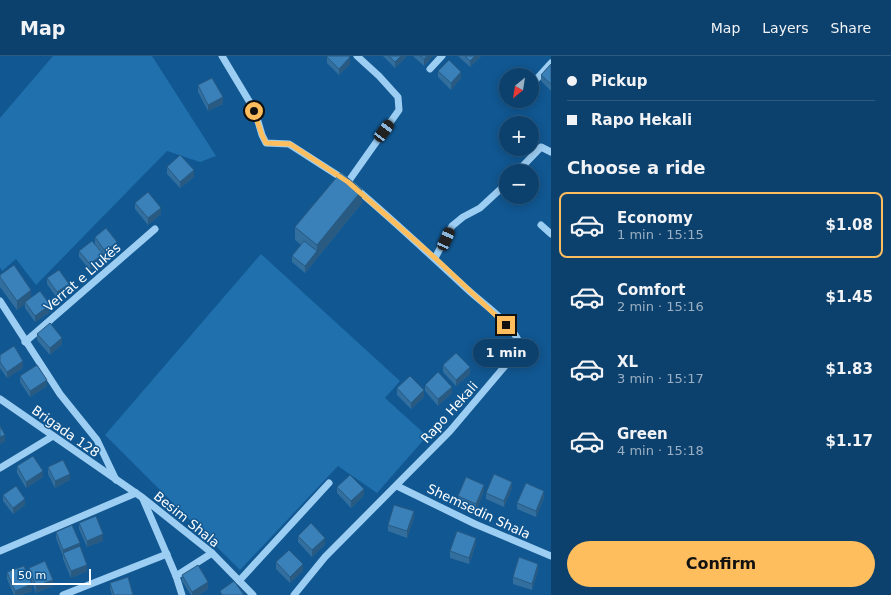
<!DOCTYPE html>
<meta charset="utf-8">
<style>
:root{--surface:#0d416d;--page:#164872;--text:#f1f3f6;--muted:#9aafc2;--line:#2d5a80;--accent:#ffbe5e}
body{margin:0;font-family:"DejaVu Sans",sans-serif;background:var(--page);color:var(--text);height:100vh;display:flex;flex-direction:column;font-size:15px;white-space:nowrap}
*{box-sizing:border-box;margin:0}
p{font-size:13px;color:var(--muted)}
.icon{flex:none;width:22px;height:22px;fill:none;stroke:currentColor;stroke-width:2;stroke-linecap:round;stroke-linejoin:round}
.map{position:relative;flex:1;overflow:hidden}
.details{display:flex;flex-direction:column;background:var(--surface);width:340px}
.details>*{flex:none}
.guide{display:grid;align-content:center;height:88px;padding:0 16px;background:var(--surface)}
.needle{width:26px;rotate:210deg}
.controls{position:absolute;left:499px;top:12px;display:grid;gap:8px}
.controls a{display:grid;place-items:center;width:40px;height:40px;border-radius:50%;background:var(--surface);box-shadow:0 2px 10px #0003,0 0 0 1px var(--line);font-size:20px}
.scale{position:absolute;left:12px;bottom:10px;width:79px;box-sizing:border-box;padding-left:4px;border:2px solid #fff;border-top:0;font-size:11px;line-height:14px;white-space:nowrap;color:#fff;-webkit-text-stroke:3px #115791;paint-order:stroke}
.end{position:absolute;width:18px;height:18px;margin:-9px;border:5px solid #ffbe5e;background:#111;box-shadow:0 0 0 2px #111}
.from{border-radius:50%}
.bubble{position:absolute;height:28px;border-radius:14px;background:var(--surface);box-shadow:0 2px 10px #0003,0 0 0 1px var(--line);font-size:13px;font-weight:700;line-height:28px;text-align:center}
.car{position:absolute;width:12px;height:24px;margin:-12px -6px;border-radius:5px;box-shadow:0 0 3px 1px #0007;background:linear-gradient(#222 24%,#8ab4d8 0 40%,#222 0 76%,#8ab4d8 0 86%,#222 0)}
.guide b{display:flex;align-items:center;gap:14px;height:38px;font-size:15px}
.guide b+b{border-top:1px solid var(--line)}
.guide i{width:10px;height:10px;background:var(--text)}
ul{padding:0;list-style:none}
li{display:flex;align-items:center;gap:12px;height:66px;margin:0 8px 6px;padding:0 8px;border:2px solid transparent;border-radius:8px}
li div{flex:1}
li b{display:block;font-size:15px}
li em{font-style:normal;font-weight:700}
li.on{border-color:var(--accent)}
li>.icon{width:36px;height:36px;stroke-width:1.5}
h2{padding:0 16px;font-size:18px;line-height:48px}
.action{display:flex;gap:8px;margin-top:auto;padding:8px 16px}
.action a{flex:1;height:46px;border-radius:24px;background:var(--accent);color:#111;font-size:16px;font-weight:700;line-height:46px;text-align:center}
header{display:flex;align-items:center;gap:24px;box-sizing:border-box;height:56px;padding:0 20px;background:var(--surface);border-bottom:1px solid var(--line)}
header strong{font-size:19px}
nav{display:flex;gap:22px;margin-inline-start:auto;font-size:14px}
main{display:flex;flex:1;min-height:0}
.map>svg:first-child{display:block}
</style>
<header>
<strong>Map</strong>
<nav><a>Map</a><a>Layers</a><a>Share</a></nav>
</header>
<main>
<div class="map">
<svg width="551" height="539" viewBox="0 0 551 539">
<rect width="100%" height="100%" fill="#115791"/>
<g fill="#2070ae">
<polygon points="53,0 152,0 216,100 200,106 167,95 36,229 16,203 2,215 0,211 0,62"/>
<polygon points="261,198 400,325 385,342 427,380 377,437 338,410 240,514 105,379"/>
</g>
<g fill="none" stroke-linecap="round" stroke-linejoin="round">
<g stroke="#9ccdf2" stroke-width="7">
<polyline points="222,0 255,55 262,79 266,87 289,88 345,124"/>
<polyline points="430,13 442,0"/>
<polyline points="532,28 551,7"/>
<polyline points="518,115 541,91 551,96"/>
<polyline points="541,169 551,178"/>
<polyline points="435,202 452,170 463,161 480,152 506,128"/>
<polyline points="0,245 60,338 97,384 116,424"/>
<polyline points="25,286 155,173"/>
<polyline points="0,343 143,442 212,497 253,539"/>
<polyline points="0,412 53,380"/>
<polyline points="397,430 475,468 551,500"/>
<polyline points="143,443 176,520 182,539"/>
<polyline points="0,495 136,437"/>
<polyline points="176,520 212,497"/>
<polyline points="239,525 329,427"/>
<polyline points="63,539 167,498"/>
<path d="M294,539L325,501L450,375L505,310L520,288C511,266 484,249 467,233C428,197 389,160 348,126L399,54L398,41L379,20L357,0"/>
</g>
</g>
<g fill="#326f9f">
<polygon points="383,0 406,0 406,1 395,12"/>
<polygon points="413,0 433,0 424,10"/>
<polygon points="458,0 481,0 470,11"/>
<polygon points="327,1 350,8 339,19 327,7"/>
<polygon points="551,8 551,35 541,25 541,19"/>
<polygon points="438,15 461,22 451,34 438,21"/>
<polygon points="198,29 223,48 208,55 198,36"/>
<polygon points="167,111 194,121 180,132 167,118"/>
<polygon points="135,147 161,158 148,169 135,153"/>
<polygon points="362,147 305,217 292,206 292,200 301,189 295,184 295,171"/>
<polygon points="95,181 117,193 105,202 103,198 103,204 90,214 79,201 79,195 95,188"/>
<polygon points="0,219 31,241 50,256 35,266 25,252 25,248 17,254 0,231"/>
<polygon points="47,222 69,234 57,242 47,228"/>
<polygon points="37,278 62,288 50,299 37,284"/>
<polygon points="0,299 23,312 7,322 0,312"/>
<polygon points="443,309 470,318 456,330 443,316"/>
<polygon points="20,320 47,330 30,341 20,326"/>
<polygon points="425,329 452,337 438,350 425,335"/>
<polygon points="397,332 424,341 411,353 397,339"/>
<polygon points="17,410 43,421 26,432 17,417"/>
<polygon points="48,411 70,424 55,432 48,418"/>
<polygon points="337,431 364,439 351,452 337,437"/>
<polygon points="512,432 504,451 486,443 486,437"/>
<polygon points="484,435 476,455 458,447 458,440"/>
<polygon points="3,439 25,449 13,458 3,445"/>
<polygon points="544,442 536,461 517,453 517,447"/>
<polygon points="414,462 407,482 388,475 388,469"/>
<polygon points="79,467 103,485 87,491 79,473"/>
<polygon points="56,476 80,491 87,515 71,522 63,503 63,500 56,482"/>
<polygon points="298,480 325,488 312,501 298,486"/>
<polygon points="476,488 469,508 450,502 450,495"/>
<polygon points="276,506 303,515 290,527 276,513"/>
<polygon points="29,512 53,530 36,537 29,518"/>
<polygon points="538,514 532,534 513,528 513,521"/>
<polygon points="7,516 32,535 20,539 14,539 7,523"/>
<polygon points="182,519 208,533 198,539 191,539 182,525"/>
<polygon points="110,527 133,539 112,539 110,533"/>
</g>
<g fill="#295a82">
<polygon points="401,0 406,0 406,1 395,12 395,6"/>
<polygon points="427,0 433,0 424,10 424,3"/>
<polygon points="475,0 481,0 470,11 470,5"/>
<polygon points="350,1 350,8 339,19 339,13"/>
<polygon points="461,16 461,22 451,34 451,27"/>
<polygon points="223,41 223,48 208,55 208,49"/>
<polygon points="194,114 194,121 180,132 180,126"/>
<polygon points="362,134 362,147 305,217 305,210 317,195 317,189"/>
<polygon points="161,152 161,158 148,169 148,162"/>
<polygon points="117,186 117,193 105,202 105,195"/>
<polygon points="103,198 103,204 90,214 90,208"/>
<polygon points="69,228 69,234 57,242 57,236"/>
<polygon points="31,234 31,244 25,246 25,248 17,254 17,245"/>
<polygon points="50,249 50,256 35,266 35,260"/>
<polygon points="62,282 62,288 50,299 50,292"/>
<polygon points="23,305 23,312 7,322 7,316"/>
<polygon points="470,311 470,318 456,330 456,324"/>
<polygon points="47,324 47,330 30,341 30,335"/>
<polygon points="452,331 452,337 438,350 438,343"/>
<polygon points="424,334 424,341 411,353 411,347"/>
<polygon points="5,379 5,386 0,388 0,381"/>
<polygon points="43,415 43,421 26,432 26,426"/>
<polygon points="70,418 70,424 55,432 55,425"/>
<polygon points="512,426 512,432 504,451 504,445"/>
<polygon points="484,429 484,435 476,455 476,448"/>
<polygon points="364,433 364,439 351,452 351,445"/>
<polygon points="544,435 544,442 536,461 536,455"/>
<polygon points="25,443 25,449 13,458 13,452"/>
<polygon points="414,455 414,462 407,482 407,475"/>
<polygon points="103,478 103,485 87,491 87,485"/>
<polygon points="325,482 325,488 312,501 312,494"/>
<polygon points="476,482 476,488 469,508 469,502"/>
<polygon points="80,487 80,494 63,498 63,494"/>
<polygon points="303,508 303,515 290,527 290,521"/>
<polygon points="538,508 538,514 532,534 532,528"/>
<polygon points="87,509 87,515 71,522 71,515"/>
<polygon points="53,524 53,530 36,537 36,530"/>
<polygon points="208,526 208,533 198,539 192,539 192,536"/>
<polygon points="32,528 32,535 20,539 15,539 15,535"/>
</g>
<g fill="#3a81b9" stroke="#295a82">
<polygon points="327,0 349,0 350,1 339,13 327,1"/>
<polygon points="389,0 401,0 395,6"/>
<polygon points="420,0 427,0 424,3"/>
<polygon points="465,0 475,0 470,5"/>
<polygon points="449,4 461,16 451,27 438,15"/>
<polygon points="551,8 551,28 541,19"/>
<polygon points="212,22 223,41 208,49 198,29"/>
<polygon points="180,99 194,114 180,126 167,111"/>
<polygon points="341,116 362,134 317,189 295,171"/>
<polygon points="148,136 161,152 148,162 135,147"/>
<polygon points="106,172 117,186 105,195 95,181"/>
<polygon points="92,185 103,198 90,208 79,195"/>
<polygon points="304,185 317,195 305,210 292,200"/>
<polygon points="14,209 31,234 17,245 0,221 0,219"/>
<polygon points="59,214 69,228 57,236 47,222"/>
<polygon points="40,235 50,249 35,260 25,246"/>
<polygon points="50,267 62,282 50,292 37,278"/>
<polygon points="14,290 23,305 7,316 0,306 0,299"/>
<polygon points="456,297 470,311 456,324 443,309"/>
<polygon points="37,309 47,324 30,335 20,320"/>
<polygon points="438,316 452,331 438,343 425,329"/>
<polygon points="410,320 424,334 411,347 397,332"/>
<polygon points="0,370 5,379 0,381"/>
<polygon points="33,400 43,415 26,426 17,410"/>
<polygon points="63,404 70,418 55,425 48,411"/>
<polygon points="494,418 512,426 504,445 486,437"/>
<polygon points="350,419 364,433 351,445 337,431"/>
<polygon points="466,421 484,429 476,448 458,440"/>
<polygon points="526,427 544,435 536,455 517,447"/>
<polygon points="16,430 25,443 13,452 3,439"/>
<polygon points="394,449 414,455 407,475 388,469"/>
<polygon points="96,460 103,478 87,485 79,467"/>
<polygon points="311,467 325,482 312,494 298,480"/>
<polygon points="72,469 80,487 63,494 56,476"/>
<polygon points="457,475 476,482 469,502 450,495"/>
<polygon points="80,490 87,509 71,515 63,497"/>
<polygon points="289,494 303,508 290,521 276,506"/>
<polygon points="519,501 538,508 532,528 513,521"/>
<polygon points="45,505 53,524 36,530 29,512"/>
<polygon points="198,509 208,526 192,536 182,519"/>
<polygon points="24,510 32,528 15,535 7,516"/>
<polygon points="128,521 133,539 114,539 110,527"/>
<polygon points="234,525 244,539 222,539 220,535"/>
</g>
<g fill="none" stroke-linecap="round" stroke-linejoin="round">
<polyline stroke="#ffbe5e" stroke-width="5" points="254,55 262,79 266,87 290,88 348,126 435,202 506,269"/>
</g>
<g text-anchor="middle" stroke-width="3" stroke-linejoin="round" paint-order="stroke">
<g font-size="13" fill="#fff" stroke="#115791">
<text transform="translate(82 221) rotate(-41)" y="5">Verrat e Llukës</text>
<text transform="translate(449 356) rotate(-48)" y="5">Rapo Hekali</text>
<text transform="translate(66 375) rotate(35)" y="5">Brigada 128</text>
<text transform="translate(479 455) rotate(25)" y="5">Shemsedin Shala</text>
<text transform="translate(187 463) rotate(39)" y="5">Besim Shala</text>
</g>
</g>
</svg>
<div class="controls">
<a><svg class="needle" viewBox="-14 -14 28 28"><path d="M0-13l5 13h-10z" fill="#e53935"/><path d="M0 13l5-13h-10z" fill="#9aafc2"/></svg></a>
<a>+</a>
<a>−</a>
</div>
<div class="scale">50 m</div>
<i class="end from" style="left:254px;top:55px"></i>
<i class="end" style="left:506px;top:269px"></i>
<div class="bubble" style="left:473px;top:283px;width:66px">1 min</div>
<i class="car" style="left:384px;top:75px;rotate:37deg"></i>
<i class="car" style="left:446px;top:183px;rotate:24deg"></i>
</div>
<section class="details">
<div class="guide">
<b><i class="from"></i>Pickup</b>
<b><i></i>Rapo Hekali</b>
</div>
<h2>Choose a ride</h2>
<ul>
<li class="on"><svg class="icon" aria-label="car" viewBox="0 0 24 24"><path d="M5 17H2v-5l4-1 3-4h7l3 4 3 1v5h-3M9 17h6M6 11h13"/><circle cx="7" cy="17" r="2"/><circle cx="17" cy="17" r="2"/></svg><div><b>Economy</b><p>1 min · 15:15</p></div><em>$1.08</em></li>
<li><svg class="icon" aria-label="car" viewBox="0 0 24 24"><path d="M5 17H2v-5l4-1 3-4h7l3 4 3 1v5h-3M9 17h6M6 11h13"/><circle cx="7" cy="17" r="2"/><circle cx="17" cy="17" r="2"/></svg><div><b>Comfort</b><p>2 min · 15:16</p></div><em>$1.45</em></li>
<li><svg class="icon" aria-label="car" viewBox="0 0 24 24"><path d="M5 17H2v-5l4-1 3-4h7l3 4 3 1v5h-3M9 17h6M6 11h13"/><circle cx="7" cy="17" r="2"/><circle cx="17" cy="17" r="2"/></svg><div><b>XL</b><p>3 min · 15:17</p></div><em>$1.83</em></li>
<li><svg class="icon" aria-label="car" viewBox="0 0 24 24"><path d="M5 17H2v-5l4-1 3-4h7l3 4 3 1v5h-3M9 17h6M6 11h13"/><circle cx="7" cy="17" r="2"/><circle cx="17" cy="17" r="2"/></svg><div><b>Green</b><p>4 min · 15:18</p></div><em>$1.17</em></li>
</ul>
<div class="action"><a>Confirm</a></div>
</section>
</main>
